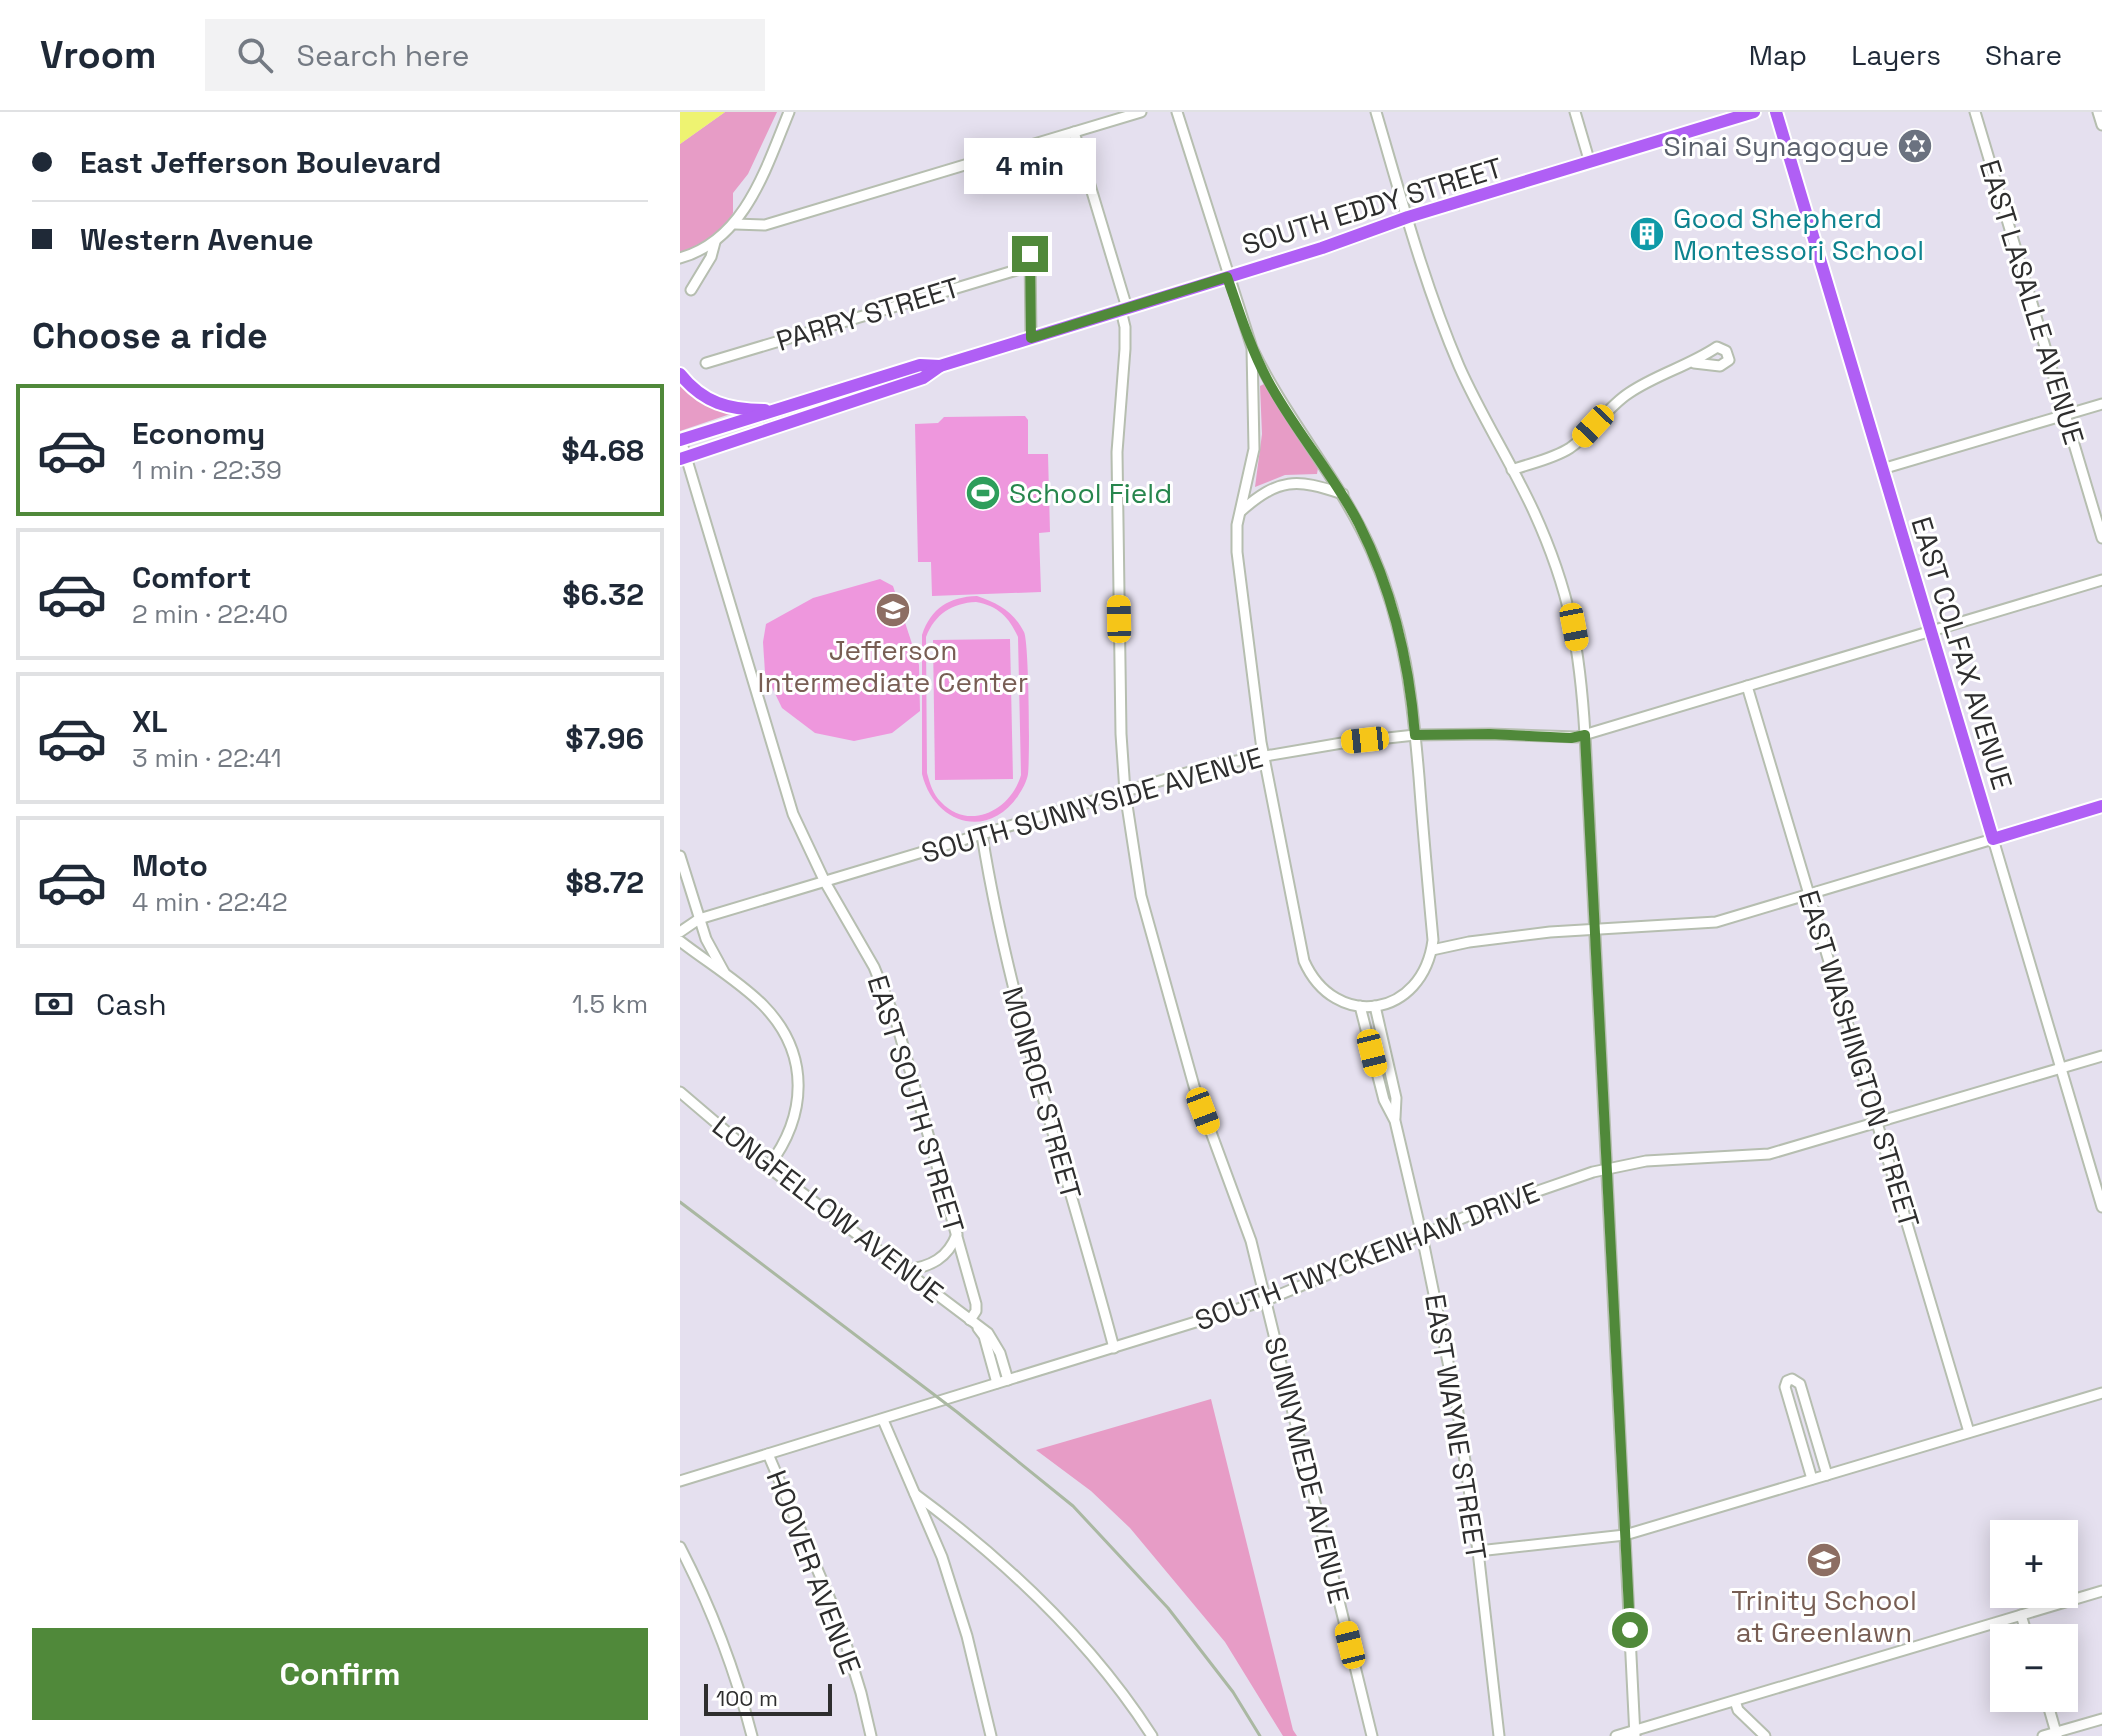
<!DOCTYPE html>
<meta charset="utf-8">
<style>
:root{--surface:#fff;--page:#f2f2f3;--text:#1f2937;--muted:#747a83;--line:#e0e1e3;--accent:#50893a}
body{margin:0;font-family:"Space Grotesk",sans-serif;background:var(--page);color:var(--text);height:100vh;display:flex;flex-direction:column;font-size:30px;white-space:nowrap}
*{box-sizing:border-box;margin:0}
p{font-size:26px;color:var(--muted)}
.icon{flex:none;width:44px;height:44px;fill:none;stroke:currentColor;stroke-width:2;stroke-linecap:round;stroke-linejoin:round}
.map{position:relative;flex:1;overflow:hidden}
.side{display:flex;flex-direction:column;background:var(--surface);width:680px}
.side>*{flex:none}
.banner{display:grid;align-content:center;height:176px;padding:0 32px;background:var(--surface)}
.tools{position:absolute;left:1310px;top:1408px;display:grid;gap:16px}
.tools a{display:grid;place-items:center;width:88px;height:88px;border-radius:0px;background:var(--surface);box-shadow:0 4px 20px #0003;font-size:40px}
.scale{position:absolute;left:24px;bottom:20px;width:128px;box-sizing:border-box;padding-left:8px;border:4px solid #2e2e2e;border-top:0;font-size:22px;line-height:28px;white-space:nowrap;color:#2e2e2e;-webkit-text-stroke:6px #fff;paint-order:stroke}
.end{position:absolute;width:36px;height:36px;margin:-18px;border:10px solid #50893a;background:#fff;box-shadow:0 0 0 4px #fff}
.from{border-radius:50%}
.bubble{position:absolute;height:56px;border-radius:0px;background:var(--surface);box-shadow:0 4px 20px #0003;font-size:26px;font-weight:700;line-height:56px;text-align:center}
.car{position:absolute;width:24px;height:48px;margin:-24px -12px;border-radius:10px;box-shadow:0 0 6px 2px #0007;background:linear-gradient(#f5c518 24%,#345 0 40%,#f5c518 0 76%,#345 0 86%,#f5c518 0)}
.banner b{display:flex;align-items:center;gap:28px;height:76px;font-size:30px}
.banner b+b{border-top:2px solid var(--line)}
.banner i{width:20px;height:20px;background:var(--text)}
ul{padding:0;list-style:none}
li{display:flex;align-items:center;gap:24px;height:132px;margin:0 16px 12px;padding:0 16px;border:4px solid var(--line);border-radius:0px}
li div{flex:1}
li b{display:block;font-size:30px}
li em{font-style:normal;font-weight:700}
li.selected{border-color:var(--accent)}
li>.icon{width:72px;height:72px;stroke-width:1.5}
h2{padding:0 32px;font-size:36px;line-height:96px}
.pay{display:flex;align-items:center;gap:20px;height:88px;padding:0 32px;font-size:30px}
.pay p{margin-inline-start:auto}
.action{display:flex;gap:16px;margin-top:auto;padding:16px 32px}
.action a{flex:1;height:92px;border-radius:0px;background:var(--accent);color:#fff;font-size:32px;font-weight:700;line-height:92px;text-align:center}
header{display:flex;align-items:center;gap:48px;box-sizing:border-box;height:112px;padding:0 40px;background:var(--surface);border-bottom:2px solid var(--line)}
header strong{font-size:38px}
nav{display:flex;gap:44px;margin-inline-start:auto;font-size:28px}
.search{width:560px;height:72px;background:var(--page);display:flex;align-items:center;gap:20px;box-sizing:border-box;padding:0 28px;border-radius:0px;color:var(--muted);font-size:30px}
main{display:flex;flex:1;min-height:0}
.map>svg:first-child{display:block}
</style>
<header>
<strong>Vroom</strong>
<div class="search"><svg class="icon" aria-label="search" viewBox="0 0 24 24"><circle cx="10" cy="10" r="6"/><path d="M15 15l6 6"/></svg>Search here</div>
<nav><a>Map</a><a>Layers</a><a>Share</a></nav>
</header>
<main>
<section class="side">
<div class="banner">
<b><i class="from"></i>East Jefferson Boulevard</b>
<b><i></i>Western Avenue</b>
</div>
<h2>Choose a ride</h2>
<ul>
<li class="selected"><svg class="icon" aria-label="car" viewBox="0 0 24 24"><path d="M5 17H2v-5l4-1 3-4h7l3 4 3 1v5h-3M9 17h6M6 11h13"/><circle cx="7" cy="17" r="2"/><circle cx="17" cy="17" r="2"/></svg><div><b>Economy</b><p>1 min · 22:39</p></div><em>$4.68</em></li>
<li><svg class="icon" aria-label="car" viewBox="0 0 24 24"><path d="M5 17H2v-5l4-1 3-4h7l3 4 3 1v5h-3M9 17h6M6 11h13"/><circle cx="7" cy="17" r="2"/><circle cx="17" cy="17" r="2"/></svg><div><b>Comfort</b><p>2 min · 22:40</p></div><em>$6.32</em></li>
<li><svg class="icon" aria-label="car" viewBox="0 0 24 24"><path d="M5 17H2v-5l4-1 3-4h7l3 4 3 1v5h-3M9 17h6M6 11h13"/><circle cx="7" cy="17" r="2"/><circle cx="17" cy="17" r="2"/></svg><div><b>XL</b><p>3 min · 22:41</p></div><em>$7.96</em></li>
<li><svg class="icon" aria-label="car" viewBox="0 0 24 24"><path d="M5 17H2v-5l4-1 3-4h7l3 4 3 1v5h-3M9 17h6M6 11h13"/><circle cx="7" cy="17" r="2"/><circle cx="17" cy="17" r="2"/></svg><div><b>Moto</b><p>4 min · 22:42</p></div><em>$8.72</em></li>
</ul>
<div class="pay"><svg class="icon" aria-label="cash" viewBox="0 0 24 24"><path d="M3 7h18v10H3z"/><circle cx="12" cy="12" r="2"/></svg>Cash<p>1.5 km</p></div>
<div class="action"><a>Confirm</a></div>
</section>
<div class="map">
<svg width="1422" height="1624" viewBox="0 0 1422 1624">
<rect width="100%" height="100%" fill="#e5e0ef"/>
<g fill="#e79cc6">
<polygon points="45,0 97,0 68,62 53,81 53,101 44,116 15,135 0,140 0,32"/>
<polygon points="0,267 54,300 53,301 0,319"/>
<polygon points="584,272 634,347 638,356 637,362 605,363 575,375 582,322 580,274"/>
<polygon points="531,1287 613,1618 617,1624 603,1624 545,1530 450,1416 411,1379 356,1338"/>
</g>
<g fill="#ee97dd" fill-rule="evenodd">
<polygon points="345,304 348,308 348,342 368,342 370,420 359,421 361,480 252,484 251,450 238,450 235,312 258,311 264,305"/>
<polygon points="200,467 213,474 239,553 240,599 212,621 174,629 135,621 102,596 85,561 83,530 86,512 133,486"/>
<path d="M297,484C318,491 334,500 344,520C349,529 350,647 348,662C347,669 342,678 338,684C307,729 254,711 242,662V523C251,496 269,485 297,484ZM296,490C318,494 329,505 338,525L341,663C331,698 289,720 261,690C253,682 250,672 247,661L246,525C255,502 272,491 296,490Z"/>
<polygon points="330,527 333,667 255,668 253,528"/>
</g>
<polygon fill="#eef371" points="0,0 45,0 0,32"/>
<g fill="none" stroke-linecap="round" stroke-linejoin="round">
<g stroke="#b6beb0" stroke-width="13">
<g id="minor">
<path d="M497,0L572,236C606,308 660,367 692,440C725,516 732,583 739,665C743,719 748,774 753,828C743,906 655,919 624,849L581,630L557,440V413L574,337L572,236"/>
<path d="M696,0C721,85 744,172 779,254C801,304 831,350 854,400C890,479 900,537 905,623L955,1624"/>
<polyline points="895,0 910,51"/>
<polyline points="1295,0 1422,426"/>
<polyline points="1418,0 1422,13"/>
<polyline points="394,20 447,196"/>
<polyline points="55,112 85,113 461,0"/>
<polyline points="350,142 351,226"/>
<path d="M0,146C65,128 86,56 109,0"/>
<polyline points="11,178 31,145 35,130"/>
<polyline points="441,198 445,215 445,237 437,340 441,622 445,680 461,784 514,974 571,1129 692,1624"/>
<polyline points="26,251 350,154"/>
<polyline points="1,328 113,702 145,770 194,855 216,909 296,1192 296,1199 290,1208"/>
<polyline points="1202,357 1422,292"/>
<path d="M832,358C851,351 873,347 890,336C912,321 926,296 949,281C977,262 1009,254 1037,235L1046,239L1049,248L1040,254L1014,251"/>
<path d="M561,399C599,366 616,366 663,382"/>
<polyline points="1067,574 1289,1320"/>
<path d="M302,723C330,898 389,1065 434,1236"/>
<polyline points="0,744 26,827 44,860"/>
<polyline points="0,820 19,807 533,653 662,631 735,623 810,622 897,625 1422,468"/>
<path d="M0,829C27,850 59,869 83,893C131,942 127,1004 88,1055"/>
<polyline points="752,838 789,830 870,820 1036,810 1313,727 1422,1095"/>
<polyline points="680,894 704,988 715,1009 742,1124 777,1294 798,1439 819,1624"/>
<polyline points="695,894 716,986 715,1006"/>
<polyline points="0,980 88,1055 308,1221 320,1241 328,1268"/>
<path d="M225,1158C251,1155 268,1146 277,1122"/>
<polyline points="298,1216 304,1224 317,1271"/>
<polyline points="203,1308 262,1445 287,1524 311,1624"/>
<polyline points="88,1342 158,1506 181,1581 191,1624"/>
<polyline points="1132,1367 1105,1275 1107,1269 1112,1267 1120,1272 1147,1363"/>
<polyline points="0,1369 587,1188 797,1100 913,1060 966,1049 1089,1042 1422,944"/>
<path d="M235,1382C326,1449 411,1529 472,1624"/>
<path d="M0,1435C31,1495 55,1558 72,1624"/>
<polyline points="798,1439 945,1423 1422,1281"/>
<polyline points="1341,1503 1348,1526"/>
<polyline points="1366,1586 1377,1624"/>
<polyline points="1055,1589 1058,1598 1085,1624"/>
<polyline points="936,1624 1422,1479"/>
<polyline points="1363,1624 1422,1607"/>
</g>
</g>
<g stroke="#fff" stroke-width="16">
<g id="major">
<polyline points="1096,0 1313,727 1422,694"/>
<path d="M0,262C23,291 49,298 85,298"/>
<polyline points="0,328 240,253 260,254 351,226 642,136 728,105 1074,0"/>
<polyline points="0,347 243,266 260,254"/>
</g>
</g>
<use href="#minor" stroke="#fff" stroke-width="9"/>
<use href="#major" stroke="#b05ff5" stroke-width="12"/>
<polyline stroke="#aab8a2" stroke-width="3" points="0,1090 277,1300 393,1394 488,1496 553,1580 580,1624"/>
</g>
<g fill="none" stroke-linecap="round" stroke-linejoin="round">
<path stroke="#50893a" stroke-width="10" d="M350,142L351,226L547,165C559,199 570,235 587,267C614,318 653,361 679,412C713,479 729,549 735,623L810,622L891,626L905,623L950,1518"/>
</g>
<defs>
<g id="synagogue-disc" transform="scale(1.8)"><circle r="9.5" fill="#6b7280" stroke="#fff"/><path d="M0-6.5L5.6 3.2H-5.6ZM0 6.5L5.6-3.2H-5.6Z" fill="#fff"/></g>
<g id="building-disc" transform="scale(1.8)"><circle r="9.5" fill="#0f9aa8" stroke="#fff"/><path d="M-4-6H4V6H1V3H-1V6H-4ZM-2.5-4.3h1.7v1.8h-1.7ZM.8-4.3h1.7v1.8H.8ZM-2.5-1h1.7V.8h-1.7ZM.8-1h1.7V.8H.8Z" fill="#fff"/></g>
<g id="stadium-disc" transform="scale(1.8)"><circle r="9.5" fill="#2e9e5b" stroke="#fff"/><path d="M0-5a6.5 5 0 1 0 0 10a6.5 5 0 1 0 0-10ZM-3.5-1.8h7v3.6h-7Z" fill="#fff"/></g>
<g id="school-disc" transform="scale(1.8)"><circle r="9.5" fill="#8d6e63" stroke="#fff"/><path d="M0-5L7-2L0 1L-7-2ZM-4 1L0 2.5L4 1V4Q0 6-4 4Z" fill="#fff"/></g>
</defs>
<g fill-rule="evenodd">
<use href="#synagogue-disc" x="1235" y="34"/>
<use href="#building-disc" x="967" y="122"/>
<use href="#stadium-disc" x="303" y="381"/>
<use href="#school-disc" x="213" y="498"/>
<use href="#school-disc" x="1144" y="1448"/>
</g>
<g text-anchor="middle" stroke-width="6" stroke-linejoin="round" paint-order="stroke">
<g font-size="28" fill="#5b616d" stroke="#fff" text-anchor="end">
<text x="1209" y="44">Sinai Synagogue</text>
</g>
<g font-size="28" fill="#2e2e2e" stroke="#fff">
<text transform="translate(692 94) rotate(-17)" y="10">SOUTH EDDY STREET</text>
<text transform="translate(1352 190) rotate(73)" y="10">EAST LASALLE AVENUE</text>
<text transform="translate(188 202) rotate(-17)" y="10">PARRY STREET</text>
<text transform="translate(1282 541) rotate(73)" y="10">EAST COLFAX AVENUE</text>
<text transform="translate(412 693) rotate(-16)" y="10">SOUTH SUNNYSIDE AVENUE</text>
<text transform="translate(1179 947) rotate(73)" y="10">EAST WASHINGTON STREET</text>
<text transform="translate(362 981) rotate(74)" y="10">MONROE STREET</text>
<text transform="translate(236 992) rotate(73)" y="10">EAST SOUTH STREET</text>
<text transform="translate(148 1097) rotate(38)" y="10">LONGFELLOW AVENUE</text>
<text transform="translate(687 1144) rotate(-21)" y="10">SOUTH TWYCKENHAM DRIVE</text>
<text transform="translate(776 1315) rotate(81)" y="10">EAST WAYNE STREET</text>
<text transform="translate(627 1358) rotate(76)" y="10">SUNNYMEDE AVENUE</text>
<text transform="translate(134 1460) rotate(69)" y="10">HOOVER AVENUE</text>
</g>
<g font-size="28" fill="#0d838f" stroke="#fff" text-anchor="start">
<text x="993" y="116">Good Shepherd<tspan x="993" dy="32">Montessori School</tspan></text>
</g>
<g font-size="28" fill="#27864d" stroke="#fff" text-anchor="start">
<text x="329" y="391">School Field</text>
</g>
<g font-size="28" fill="#785e54" stroke="#fff">
<text x="213" y="548">Jefferson<tspan x="213" dy="32">Intermediate Center</tspan></text>
<text x="1144" y="1498">Trinity School<tspan x="1144" dy="32">at Greenlawn</tspan></text>
</g>
</g>
</svg>
<div class="tools">
<a>+</a>
<a>−</a>
</div>
<div class="scale">100 m</div>
<i class="end from" style="left:950px;top:1518px"></i>
<i class="end" style="left:350px;top:142px"></i>
<div class="bubble" style="left:284px;top:26px;width:132px">4 min</div>
<i class="car" style="left:913px;top:314px;rotate:223deg"></i>
<i class="car" style="left:439px;top:507px;rotate:359deg"></i>
<i class="car" style="left:894px;top:515px;rotate:169deg"></i>
<i class="car" style="left:685px;top:628px;rotate:264deg"></i>
<i class="car" style="left:692px;top:941px;rotate:166deg"></i>
<i class="car" style="left:523px;top:999px;rotate:159deg"></i>
<i class="car" style="left:670px;top:1533px;rotate:346deg"></i>
</div>
</main>
